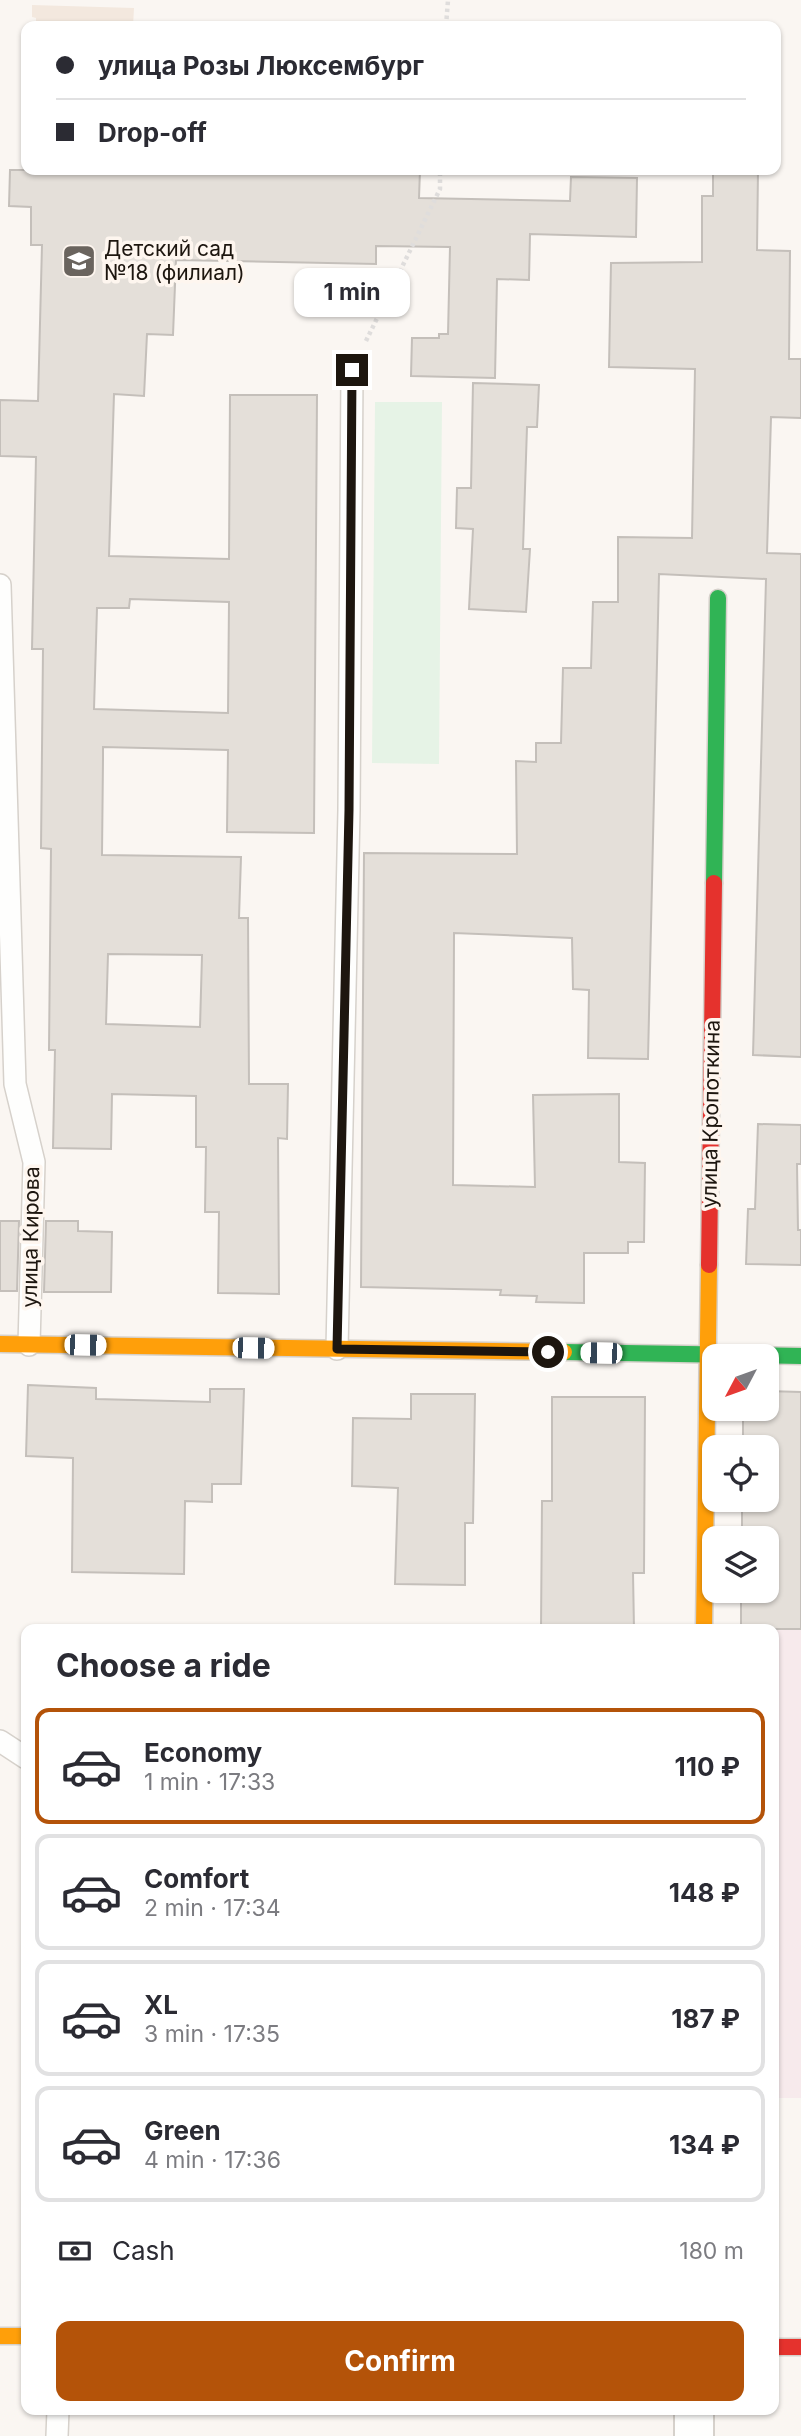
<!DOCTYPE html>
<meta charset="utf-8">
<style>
:root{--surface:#fff;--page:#f2f2f3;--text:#2b2b33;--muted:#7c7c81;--line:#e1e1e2;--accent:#b45309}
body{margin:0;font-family:Inter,sans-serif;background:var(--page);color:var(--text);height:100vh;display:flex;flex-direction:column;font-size:26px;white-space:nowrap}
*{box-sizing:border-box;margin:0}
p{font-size:23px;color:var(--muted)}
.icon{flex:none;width:38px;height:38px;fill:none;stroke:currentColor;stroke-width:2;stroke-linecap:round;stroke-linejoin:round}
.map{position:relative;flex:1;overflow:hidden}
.sheet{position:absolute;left:21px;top:1624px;width:758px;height:791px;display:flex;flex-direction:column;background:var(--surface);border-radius:14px;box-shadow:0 2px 5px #0004}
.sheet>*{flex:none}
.hud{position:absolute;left:21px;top:21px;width:760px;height:154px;border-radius:14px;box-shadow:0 2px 5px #0004;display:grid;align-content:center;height:154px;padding:0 35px;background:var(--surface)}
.needle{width:46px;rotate:229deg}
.buttons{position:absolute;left:702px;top:1344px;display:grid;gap:14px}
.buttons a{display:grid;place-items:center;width:77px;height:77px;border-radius:14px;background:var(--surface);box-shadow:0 2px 5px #0004;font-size:35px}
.end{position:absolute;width:32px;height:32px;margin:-16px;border:9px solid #1d160f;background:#fff;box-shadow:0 0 0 4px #fff}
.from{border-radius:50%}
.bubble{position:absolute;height:49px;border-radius:14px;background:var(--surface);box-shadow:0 2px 5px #0004;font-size:23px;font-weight:700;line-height:49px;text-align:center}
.car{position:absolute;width:21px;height:42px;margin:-21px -10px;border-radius:9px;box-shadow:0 0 5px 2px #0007;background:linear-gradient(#fff 24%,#345 0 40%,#fff 0 76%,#345 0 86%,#fff 0)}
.hud b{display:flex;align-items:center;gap:24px;height:66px;font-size:26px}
.hud b+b{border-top:2px solid var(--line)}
.hud i{width:18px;height:18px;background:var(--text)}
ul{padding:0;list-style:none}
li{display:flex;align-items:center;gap:21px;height:116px;margin:0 14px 10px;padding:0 21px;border:4px solid var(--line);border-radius:14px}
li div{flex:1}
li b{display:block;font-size:26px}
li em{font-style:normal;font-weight:700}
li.active{border-color:var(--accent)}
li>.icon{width:63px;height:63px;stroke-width:1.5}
h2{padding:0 35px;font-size:32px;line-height:84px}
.pay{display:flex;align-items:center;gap:18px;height:77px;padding:0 35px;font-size:26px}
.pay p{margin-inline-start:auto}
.primary-button{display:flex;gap:14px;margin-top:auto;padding:14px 35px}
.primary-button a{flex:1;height:80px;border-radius:14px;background:var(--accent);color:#fff;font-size:28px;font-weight:700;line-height:80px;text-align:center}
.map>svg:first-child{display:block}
</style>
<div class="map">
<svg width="801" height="2436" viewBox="0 0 801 2436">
<rect width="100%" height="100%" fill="#faf6f2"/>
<polygon fill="#f7eaec" points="767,1391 801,1392 801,2098 774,2098 774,1629 741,1629 741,1591 766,1591 766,1538 742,1538 742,1500 766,1500 766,1447 743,1447 743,1409 766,1409"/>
<polygon fill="#f3e8de" points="32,5 134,8 133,26 36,26 36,18 32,17"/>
<polygon fill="#e6f3e6" points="375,402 442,402 439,764 372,763"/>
<g fill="#e4dfd9" stroke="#c4bfba" stroke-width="2" fill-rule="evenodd">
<path d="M10,170H420L419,198L570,201L571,177L637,178L636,237L530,234L529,280L497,279L495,378L411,376L412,338H439V334H448L450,247L376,246V264L176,260L173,335L147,334L144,396L114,394L109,556L229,559L230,395H317L314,833L227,832L228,750L103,747V759L102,855L241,857L239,918H248L249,1084H288L287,1139L278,1138L279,1294L218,1293L219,1212H205L206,1147H196V1096L112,1094L111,1149L53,1148L55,1050H49L51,849L41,848L43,649H32L36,457L0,456V400L38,401L42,245H31V207L9,206ZM130,599L229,602L228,713L94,709L97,608H129ZM108,954L202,955L200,1027L106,1024Z"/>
<polygon points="713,170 758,170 757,250 790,251 789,359 801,359 801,418 771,417 767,553 801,554 801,1057 753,1055 766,579 659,574 648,1059 588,1058 589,990 573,989 572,938 454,933 453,1185 535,1187 533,1095 619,1094 619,1162 645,1163 644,1242 628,1242 628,1253 584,1253 584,1303 536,1302 537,1296 500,1295 501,1290 361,1287 364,853 517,854 516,761 536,762 536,743 561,743 563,668 591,668 593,602 618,602 618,537 692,538 695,369 609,367 611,263 702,262 702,196 713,196"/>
<polygon points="473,383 539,385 537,427 527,427 523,549 530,549 526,612 469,609 473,529 456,528 457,488 471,488"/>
<polygon points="758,1124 801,1125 801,1164 797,1164 798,1230 801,1230 801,1265 746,1264 748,1209 755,1209"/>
<polygon points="0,1221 19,1221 17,1291 0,1291"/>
<polygon points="46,1221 78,1221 78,1231 112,1232 111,1292 44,1292"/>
<polygon points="28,1385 96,1388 96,1399 210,1402 210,1389 244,1389 241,1484 212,1484 212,1502 185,1501 184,1574 72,1572 73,1458 26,1456"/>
<polygon points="766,1391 801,1392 801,1629 741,1629 741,1591 766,1591 766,1538 742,1538 742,1500 766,1500 766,1447 743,1447 743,1409 766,1409"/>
<polygon points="411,1394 475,1394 473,1523 465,1523 465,1585 395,1584 398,1488 352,1486 353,1418 411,1419"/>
<polygon points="552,1397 645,1397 644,1573 633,1573 634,1629 541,1629 542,1501 552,1501"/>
</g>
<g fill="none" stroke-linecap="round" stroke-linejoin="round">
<g stroke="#d6d1cb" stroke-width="24">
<g id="lane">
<polyline points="0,585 15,1084 34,1162 29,1345"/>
<polyline points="337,1349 349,810 352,370"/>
<polyline points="0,1741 26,1758"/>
<polyline points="57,2436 58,2410"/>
</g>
</g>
<g stroke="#d6d1cb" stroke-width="42">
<polyline id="street" points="694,2436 694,2410"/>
</g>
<g stroke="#d6d1cb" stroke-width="19">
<g id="fast">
<polyline points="714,883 718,598"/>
<polyline points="564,1352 801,1356"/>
</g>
</g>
<g stroke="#d6d1cb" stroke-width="19">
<g id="slow">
<polyline points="0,1344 564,1352"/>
<polyline points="704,1629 709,1265"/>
<polyline points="0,2336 26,2336"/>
</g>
</g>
<g stroke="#d6d1cb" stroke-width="19">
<g id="jam">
<polyline points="709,1265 714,883"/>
<polyline points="774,2347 801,2347"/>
</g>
</g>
<g stroke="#dfdddc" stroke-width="4.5" stroke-dasharray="3.5 3.5" stroke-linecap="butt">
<polyline points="446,26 448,0"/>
<polyline points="366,341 440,189 440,170"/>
</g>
<use href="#lane" stroke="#fefefd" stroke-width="21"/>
<use href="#street" stroke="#fefefd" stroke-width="38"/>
<use href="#fast" stroke="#30b455" stroke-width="16"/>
<use href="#slow" stroke="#ff9f0a" stroke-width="16"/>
<use href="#jam" stroke="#e5322d" stroke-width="16"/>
</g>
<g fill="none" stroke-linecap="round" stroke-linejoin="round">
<polyline stroke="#1d160f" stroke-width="9" points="352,370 349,810 337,1349 548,1352"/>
</g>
<defs>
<g id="school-square" transform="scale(1.75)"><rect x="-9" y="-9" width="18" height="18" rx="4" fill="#6a645e" stroke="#fef6ef"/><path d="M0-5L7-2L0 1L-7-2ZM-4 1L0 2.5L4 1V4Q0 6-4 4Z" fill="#fff"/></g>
</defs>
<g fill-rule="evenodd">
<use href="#school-square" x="79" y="261"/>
</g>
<g text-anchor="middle" stroke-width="7" stroke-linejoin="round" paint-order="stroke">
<g font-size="21" fill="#1d160f" stroke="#fef6ef" text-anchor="start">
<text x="104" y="256">Детский сад<tspan x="104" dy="24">№18 (филиал)</tspan></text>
</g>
<g font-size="21" fill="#1d160f" stroke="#fef6ef">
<text transform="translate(711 1114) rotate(-89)" y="7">улица Кропоткина</text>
<text transform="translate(31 1237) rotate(-89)" y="7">улица Кирова</text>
</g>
</g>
</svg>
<div class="buttons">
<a><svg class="needle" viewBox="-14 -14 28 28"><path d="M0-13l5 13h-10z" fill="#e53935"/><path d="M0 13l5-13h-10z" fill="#7c7c81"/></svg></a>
<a><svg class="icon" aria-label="locate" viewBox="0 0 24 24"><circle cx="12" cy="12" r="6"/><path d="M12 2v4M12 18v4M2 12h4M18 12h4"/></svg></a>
<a><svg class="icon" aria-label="layers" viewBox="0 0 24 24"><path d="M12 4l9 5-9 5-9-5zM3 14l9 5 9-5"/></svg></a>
</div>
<i class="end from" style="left:548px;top:1352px"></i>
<i class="end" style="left:352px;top:370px"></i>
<div class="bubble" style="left:294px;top:268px;width:116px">1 min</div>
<i class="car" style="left:85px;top:1345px;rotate:91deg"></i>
<i class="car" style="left:253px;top:1348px;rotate:91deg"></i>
<i class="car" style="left:601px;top:1353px;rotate:271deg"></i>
<div class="hud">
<b><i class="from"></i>улица Розы Люксембург</b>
<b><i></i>Drop-off</b>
</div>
<section class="sheet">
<h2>Choose a ride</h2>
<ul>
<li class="active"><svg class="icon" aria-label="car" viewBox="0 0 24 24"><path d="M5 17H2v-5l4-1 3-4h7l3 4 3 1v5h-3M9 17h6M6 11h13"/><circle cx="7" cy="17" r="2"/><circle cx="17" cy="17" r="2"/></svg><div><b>Economy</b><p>1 min · 17:33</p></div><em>110 ₽</em></li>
<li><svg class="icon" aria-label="car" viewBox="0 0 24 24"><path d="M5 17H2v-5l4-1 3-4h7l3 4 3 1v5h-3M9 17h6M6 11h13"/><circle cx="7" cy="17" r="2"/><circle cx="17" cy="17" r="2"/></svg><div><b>Comfort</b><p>2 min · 17:34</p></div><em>148 ₽</em></li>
<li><svg class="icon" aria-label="car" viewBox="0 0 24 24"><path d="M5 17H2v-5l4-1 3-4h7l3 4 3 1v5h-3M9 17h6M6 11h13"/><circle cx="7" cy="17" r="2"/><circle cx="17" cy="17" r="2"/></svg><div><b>XL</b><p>3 min · 17:35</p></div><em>187 ₽</em></li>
<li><svg class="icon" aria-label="car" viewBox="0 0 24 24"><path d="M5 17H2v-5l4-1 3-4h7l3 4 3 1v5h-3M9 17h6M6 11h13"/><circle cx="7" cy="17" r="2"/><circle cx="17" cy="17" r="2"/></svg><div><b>Green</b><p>4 min · 17:36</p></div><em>134 ₽</em></li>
</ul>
<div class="pay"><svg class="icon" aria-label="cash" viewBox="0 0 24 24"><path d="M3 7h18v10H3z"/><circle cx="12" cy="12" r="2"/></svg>Cash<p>180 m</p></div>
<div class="primary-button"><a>Confirm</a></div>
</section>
</div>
